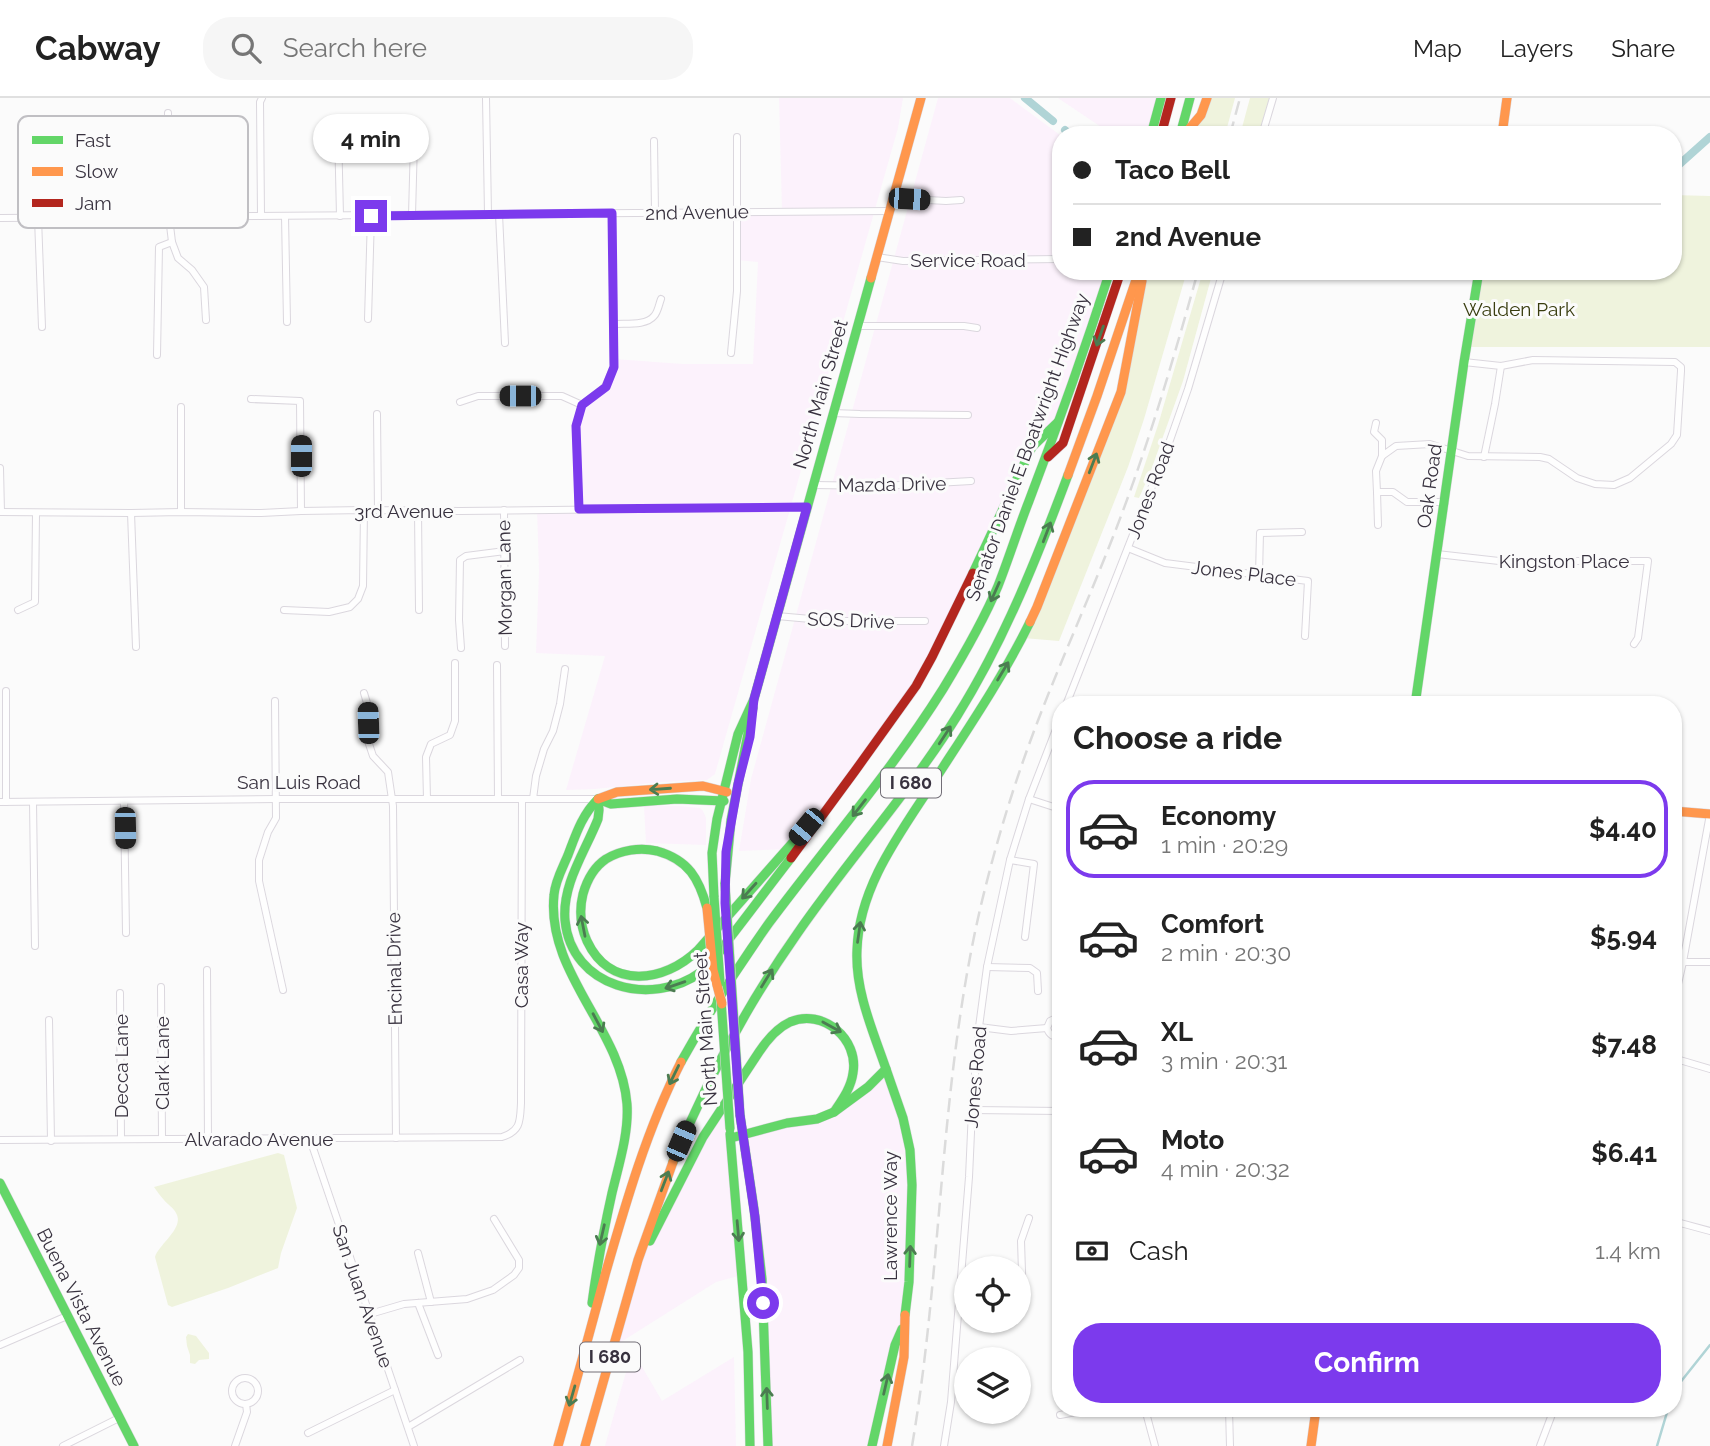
<!DOCTYPE html>
<meta charset="utf-8">
<style>
:root{--surface:#fff;--page:#f6f6f6;--text:#222;--muted:#767676;--line:#e0e0e0;--accent:#7c3aed}
body{margin:0;font-family:Raleway,sans-serif;background:var(--page);color:var(--text);height:100vh;display:flex;flex-direction:column;font-size:26px;white-space:nowrap}
*{box-sizing:border-box;margin:0}
p{font-size:23px;color:var(--muted)}
.icon{flex:none;width:38px;height:38px;fill:none;stroke:currentColor;stroke-width:2;stroke-linecap:round;stroke-linejoin:round}
.map{position:relative;flex:1;overflow:hidden}
.sheet{position:absolute;left:1052px;top:598px;width:630px;height:721px;display:flex;flex-direction:column;background:var(--surface);border-radius:28px;box-shadow:0 2px 5px #0004}
.sheet>*{flex:none}
.guide{position:absolute;left:1052px;top:28px;width:630px;height:154px;border-radius:28px;box-shadow:0 2px 5px #0004;display:grid;align-content:center;height:154px;padding:0 21px;background:var(--surface)}
.controls{position:absolute;left:954px;top:1158px;display:grid;gap:14px}
.controls a{display:grid;place-items:center;width:77px;height:77px;border-radius:50%;background:var(--surface);box-shadow:0 2px 5px #0004;font-size:35px}
.end{position:absolute;width:32px;height:32px;margin:-16px;border:9px solid #7c3aed;background:#fff;box-shadow:0 0 0 4px #fff}
.from{border-radius:50%}
.bubble{position:absolute;height:49px;border-radius:24px;background:var(--surface);box-shadow:0 2px 5px #0004;font-size:23px;font-weight:700;line-height:49px;text-align:center}
.car{position:absolute;width:21px;height:42px;margin:-21px -10px;border-radius:9px;box-shadow:0 0 5px 2px #0007;background:linear-gradient(#222 24%,#8ab4d8 0 40%,#222 0 76%,#8ab4d8 0 86%,#222 0)}
.guide b{display:flex;align-items:center;gap:24px;height:66px;font-size:26px}
.guide b+b{border-top:2px solid var(--line)}
.guide i{width:18px;height:18px;background:var(--text)}
ul{padding:0;list-style:none}
li{display:flex;align-items:center;gap:21px;height:98px;margin:0 14px 10px;padding:0 7px;border:4px solid transparent;border-radius:28px}
li div{flex:1}
li b{display:block;font-size:26px}
li em{font-style:normal;font-weight:700}
li.selected{border-color:var(--accent)}
li>.icon{width:63px;height:63px;stroke-width:1.5}
h2{padding:0 21px;font-size:32px;line-height:84px}
.pay{display:flex;align-items:center;gap:18px;height:77px;padding:0 21px;font-size:26px}
.pay p{margin-inline-start:auto}
.cta{display:flex;gap:14px;margin-top:auto;padding:14px 21px}
.cta a{flex:1;height:80px;border-radius:28px;background:var(--accent);color:#fff;font-size:28px;font-weight:700;line-height:80px;text-align:center}
header{display:flex;align-items:center;gap:42px;box-sizing:border-box;height:98px;padding:0 35px;background:var(--surface);border-bottom:2px solid var(--line)}
header strong{font-size:33px}
nav{display:flex;gap:38px;margin-inline-start:auto;font-size:24px}
.search{width:490px;height:63px;background:var(--page);display:flex;align-items:center;gap:18px;box-sizing:border-box;padding:0 24px;border-radius:28px;color:var(--muted);font-size:26px}
.map>svg:first-child{display:block}
</style>
<header>
<strong>Cabway</strong>
<div class="search"><svg class="icon" aria-label="search" viewBox="0 0 24 24"><circle cx="10" cy="10" r="6"/><path d="M15 15l6 6"/></svg>Search here</div>
<nav><a>Map</a><a>Layers</a><a>Share</a></nav>
</header>
<div class="map">
<svg width="1710" height="1348" viewBox="0 0 1710 1348">
<rect width="100%" height="100%" fill="#fbfbfb"/>
<g fill="#fcf2fc">
<polygon points="779,0 903,0 898,30 715,676 707,682 662,684 595,691 566,692 605,558 536,555 539,473 537,411 579,410 576,328 582,307 606,289 614,261 683,266 753,266 758,164 737,162 738,113 782,113"/>
<polygon points="938,0 1010,0 1060,37 1060,173 1110,173 1061,321 1032,349 924,574 830,708 807,729 788,751 739,753 751,681"/>
<polygon points="1058,0 1161,0 1151,37 1113,37"/>
<polygon points="644,708 679,708 700,710 703,713 706,720 706,747 646,745"/>
<polygon points="886,971 910,1052 904,1226 872,1348 768,1348 765,1252 743,1037 834,1014"/>
<polygon points="728,999 742,1177 716,1184 613,1249 636,1171"/>
<polygon points="734,1259 736,1348 605,1348 630,1260 638,1262 662,1303"/>
</g>
<g fill="#eff3dd">
<polygon points="1207,0 1235,0 1225,37 1184,37"/>
<polygon points="1250,0 1273,0 1262,37 1240,37"/>
<polygon points="1673,97 1710,98 1710,249 1466,249 1479,173 1673,173"/>
<polygon points="1144,173 1187,173 1144,321 1128,369 1059,543 1023,540 1121,294"/>
<polygon points="1203,173 1213,173 1183,283 1150,375 1139,400 1134,399 1158,327"/>
<path d="M278,1055L284,1057L297,1110L281,1155L278,1170L228,1190L172,1209L168,1207L155,1159C159,1146 185,1130 176,1115C174,1110 167,1106 164,1102C160,1098 157,1093 154,1089Z"/>
<polygon points="188,1236 196,1238 209,1255 209,1261 199,1262 195,1266 190,1265 190,1257 187,1248 186,1239"/>
</g>
<g fill="none" stroke-linecap="round" stroke-linejoin="round">
<g stroke="#b0d4d6" stroke-width="2.5">
<polyline points="1673,1297 1675,1291 1710,1247"/>
<polyline points="1657,1348 1668,1311"/>
</g>
<g stroke="#b0d4d6" stroke-width="8">
<polyline points="1025,0 1053,23"/>
<polyline points="1065,32 1071,37"/>
<polyline points="1673,72 1710,39"/>
</g>
<g stroke="#dbd7de" stroke-width="8">
<g id="street">
<polyline points="486,0 488,116"/>
<polyline points="168,15 169,119 172,144 178,160 192,172 204,189 206,222"/>
<polyline points="338,32 340,118"/>
<polyline points="1262,37 1273,0"/>
<polyline points="654,43 655,114"/>
<polyline points="893,100 946,103 961,102"/>
<polyline points="499,116 505,245"/>
<polyline points="412,117 414,43"/>
<polyline points="261,118 260,4 262,0"/>
<polyline points="285,118 287,224"/>
<polyline points="0,120 889,113"/>
<polyline points="38,120 42,229"/>
<polyline points="877,159 903,163 1060,161"/>
<polyline points="368,221 371,118"/>
<path d="M614,226C626,225 646,228 654,218C658,214 659,206 661,201"/>
<polyline points="858,228 964,228 977,230"/>
<polyline points="731,255 737,193 737,39"/>
<polyline points="157,257 159,149 172,144"/>
<polyline points="251,301 300,303 301,413"/>
<polyline points="460,304 478,298 562,298 582,307"/>
<polyline points="181,309 181,414"/>
<polyline points="833,315 860,316 968,317"/>
<polyline points="377,316 378,412"/>
<polyline points="1376,325 1374,334 1382,342 1382,358"/>
<polyline points="1484,359 1495,306 1501,268"/>
<polyline points="0,370 1,414"/>
<polyline points="813,387 883,388 971,383"/>
<polyline points="1377,394 1378,427"/>
<polyline points="1445,404 1407,404 1393,394 1377,394 1376,373 1382,358 1396,348 1430,346 1468,358 1540,359 1549,361 1577,380 1595,386 1614,387 1630,380 1671,346 1677,337 1681,273 1681,269 1675,264 1533,262 1501,268 1464,264"/>
<polyline points="579,411 576,328 582,307 605,289 614,269 612,115"/>
<polyline points="504,412 505,548"/>
<polyline points="418,413 419,512"/>
<polyline points="0,414 131,415 181,414 261,415 301,413 364,412 460,413 807,409"/>
<polyline points="131,415 136,549"/>
<polyline points="1128,450 1165,465 1308,483 1305,538"/>
<polyline points="1437,456 1499,463 1648,463 1638,540 1634,546"/>
<polyline points="1259,477 1260,435 1302,434"/>
<polyline points="18,512 35,504 36,415"/>
<polyline points="284,512 329,514 350,509 358,501 363,488 364,412"/>
<polyline points="777,518 833,523 925,523"/>
<polyline points="461,550 459,522 460,462 466,458 505,453"/>
<polyline points="497,567 498,701"/>
<polyline points="6,593 6,704"/>
<polyline points="364,595 367,605 369,646 373,658 388,674 393,708 396,1040"/>
<polyline points="275,603 276,720 268,734 259,762 259,783 283,892"/>
<polyline points="1066,607 1169,345 1188,291 1223,173"/>
<polyline points="427,701 426,659 431,646 450,637 455,623 455,565"/>
<polyline points="533,701 536,678 544,651 553,633 560,606 565,571"/>
<polyline points="1029,701 1060,711"/>
<polyline points="124,703 126,835"/>
<polyline points="0,704 276,701 596,701"/>
<polyline points="33,704 35,848"/>
<polyline points="1010,762 1034,766 1025,839"/>
<polyline points="1673,864 1710,864"/>
<polyline points="987,869 1030,870 1037,875 1038,893"/>
<polyline points="207,872 208,1041"/>
<polyline points="161,889 162,1040"/>
<polyline points="120,895 121,1041"/>
<polyline points="1673,908 1683,864 1710,716"/>
<polyline points="49,922 51,1043"/>
<polyline points="979,929 1011,933 1047,930"/>
<polyline points="1047,930 1050,923 1056,920 1060,921"/>
<path d="M1047,930C1049,937 1054,940 1060,938"/>
<polyline points="1673,960 1710,971"/>
<polyline points="972,1012 1060,1013"/>
<path d="M0,1042L502,1039C521,1033 520,1023 521,1005L522,701"/>
<polyline points="312,1047 414,1348"/>
<polyline points="1673,1123 1710,1133"/>
<polyline points="418,1155 431,1204"/>
<polyline points="1018,1204 1023,1204 1021,1143 1029,1120"/>
<polyline points="418,1205 438,1257"/>
<polyline points="370,1216 404,1206 467,1201 493,1192 514,1177 519,1170 519,1162 494,1121"/>
<polyline points="0,1247 67,1218"/>
<circle cx="245" cy="1293" r="13"/>
<polyline points="1145,1311 1155,1348"/>
<polyline points="1229,1311 1230,1348"/>
<polyline points="1060,1317 1092,1311"/>
<polyline points="408,1329 520,1262"/>
<polyline points="308,1335 395,1292"/>
<polyline points="63,1348 119,1320"/>
<polyline points="235,1348 247,1314 246,1306"/>
<polyline points="944,1348 951,1304 969,1079 972,1012 979,929 987,869 1010,762 1029,701 1060,621"/>
<polyline points="1540,1348 1554,1311"/>
</g>
</g>
<g stroke="#dbd7de" stroke-width="10">
<g id="fast">
<polyline points="1151,37 1161,0"/>
<polyline points="1180,37 1190,0"/>
<polyline points="973,475 1032,349 1058,324"/>
<polyline points="1415,607 1464,264 1479,173"/>
<polyline points="598,701 611,706 677,701 724,703"/>
<path d="M598,701L599,712L598,721C585,754 562,786 565,822C571,890 652,910 701,874C712,866 721,852 729,841C750,814 770,787 791,760"/>
<polyline points="725,786 731,722 753,610"/>
<polyline points="714,799 712,755 717,721 738,636 754,601 871,180"/>
<path d="M707,810C699,781 689,762 657,753C640,749 621,752 606,761C594,769 587,782 583,796C579,812 580,827 587,843C610,892 664,885 698,852L802,734"/>
<path d="M681,964C708,916 737,870 769,825C827,747 891,674 943,591C963,558 983,524 998,488C1009,460 1018,431 1029,403C1058,327 1085,251 1110,173"/>
<path d="M886,971C873,933 855,893 857,852C859,787 902,733 936,680C969,629 1003,579 1030,524"/>
<polyline points="740,1017 754,1111 762,1181 768,1348"/>
<polyline points="730,1036 748,1254 750,1348"/>
<polyline points="731,1040 787,1025 817,1021 834,1014 868,989 886,971 903,1020 910,1052 912,1087 909,1184 905,1217"/>
<path d="M673,1064C706,984 747,907 797,836C848,762 909,695 957,618C1004,543 1037,460 1068,377"/>
<polyline points="0,1085 134,1348"/>
<path d="M650,1143L703,1039L759,954C767,942 777,930 790,924C823,910 859,941 853,975C851,990 842,1002 834,1014"/>
<path d="M592,1205C597,1168 604,1131 612,1095C619,1066 629,1035 627,1006C621,930 546,875 554,797C555,783 563,769 568,757C576,736 582,717 598,701"/>
<polyline points="872,1348 895,1247 902,1231"/>
</g>
</g>
<g stroke="#dbd7de" stroke-width="10">
<g id="slow">
<polyline points="1184,37 1201,17 1207,0"/>
<polyline points="1502,37 1507,0"/>
<polyline points="871,180 921,0"/>
<polyline points="1068,377 1097,298 1139,173"/>
<polyline points="1030,524 1037,509 1121,294 1142,183"/>
<polyline points="598,701 617,694 703,688 727,694"/>
<polyline points="1673,713 1710,716"/>
<path d="M558,1348C574,1291 590,1234 605,1177C626,1104 647,1031 681,964"/>
<polyline points="585,1348 638,1162 673,1064"/>
<polyline points="887,1348 904,1259 905,1217"/>
<polyline points="1311,1348 1316,1311"/>
</g>
</g>
<g stroke="#dbd7de" stroke-width="10">
<g id="jam">
<polyline points="1161,37 1171,0"/>
<polyline points="1048,359 1063,345 1121,173"/>
<polyline points="791,760 855,673 916,588 932,559 973,475"/>
</g>
</g>
<use href="#street" stroke="#fefefe" stroke-width="6"/>
<use href="#fast" stroke="#63d668" stroke-width="9"/>
<use href="#slow" stroke="#ff974d" stroke-width="9"/>
<use href="#jam" stroke="#b3261e" stroke-width="9"/>
<g stroke="#dbdbdb" stroke-width="2.5" stroke-dasharray="14 7" stroke-linecap="butt">
<polyline points="1230,37 1240,0"/>
<path d="M912,1348C943,1167 939,982 982,803C996,745 1013,689 1034,633C1061,561 1094,490 1121,418C1151,338 1175,256 1198,173"/>
</g>
<g stroke="#dbd7de" stroke-width="10" stroke-linecap="butt">
<g id="fast-bridge">
<polyline points="725,786 740,1017"/>
<polyline points="714,799 720,884"/>
<polyline points="721,902 730,1031"/>
</g>
</g>
<g stroke="#dbd7de" stroke-width="10" stroke-linecap="butt">
<polyline id="slow-bridge" points="707,810 713,872 722,906"/>
</g>
<use href="#fast-bridge" stroke="#63d668" stroke-width="9"/>
<use href="#slow-bridge" stroke="#ff974d" stroke-width="9"/>
</g>
<defs><path id="oneway-shaft" d="M-6 0H5M1.5-3L5.5 0L1.5 3" fill="none" stroke-width="1.6" stroke-linecap="round" stroke-linejoin="round" transform="scale(1.75)"/></defs>
<g stroke="#4b7c51">
<use href="#oneway-shaft" transform="translate(1100 238) rotate(109)"/>
<use href="#oneway-shaft" transform="translate(1093 365) rotate(-69)"/>
<use href="#oneway-shaft" transform="translate(1047 434) rotate(-69)"/>
<use href="#oneway-shaft" transform="translate(995 494) rotate(114)"/>
<use href="#oneway-shaft" transform="translate(1003 573) rotate(-59)"/>
<use href="#oneway-shaft" transform="translate(945 637) rotate(-57)"/>
<use href="#oneway-shaft" transform="translate(660 691) rotate(176)"/>
<use href="#oneway-shaft" transform="translate(859 710) rotate(128)"/>
<use href="#oneway-shaft" transform="translate(749 793) rotate(132)"/>
<use href="#oneway-shaft" transform="translate(583 828) rotate(-101)"/>
<use href="#oneway-shaft" transform="translate(859 834) rotate(-82)"/>
<use href="#oneway-shaft" transform="translate(767 880) rotate(-58)"/>
<use href="#oneway-shaft" transform="translate(675 887) rotate(161)"/>
<use href="#oneway-shaft" transform="translate(598 925) rotate(62)"/>
<use href="#oneway-shaft" transform="translate(832 929) rotate(29)"/>
<use href="#oneway-shaft" transform="translate(674 977) rotate(116)"/>
<use href="#oneway-shaft" transform="translate(665 1083) rotate(-69)"/>
<use href="#oneway-shaft" transform="translate(738 1133) rotate(85)"/>
<use href="#oneway-shaft" transform="translate(602 1137) rotate(103)"/>
<use href="#oneway-shaft" transform="translate(910 1158) rotate(-88)"/>
<use href="#oneway-shaft" transform="translate(886 1286) rotate(-77)"/>
<use href="#oneway-shaft" transform="translate(572 1298) rotate(106)"/>
<use href="#oneway-shaft" transform="translate(767 1300) rotate(-92)"/>
</g>
<g fill="none" stroke-linecap="round" stroke-linejoin="round">
<polyline stroke="#7c3aed" stroke-width="9" points="371,118 612,115 614,269 606,289 582,307 576,328 579,411 807,409 754,601 750,639 738,686 726,754 725,805 740,1017 755,1119 763,1205"/>
</g>
<g text-anchor="middle" stroke-width="6" stroke-linejoin="round" paint-order="stroke">
<g fill="#fbfbfb" stroke="#726e77" stroke-width="2">
<rect x="881" y="670.5" width="60" height="29" rx="5"/>
<rect x="580" y="1244.5" width="60" height="29" rx="5"/>
</g>
<g font-size="18" font-weight="bold" fill="#38323f">
<text x="911" y="691">I 680</text>
<text x="610" y="1265">I 680</text>
</g>
<g font-size="19" fill="#38323f" stroke="#fbfbfb">
<text transform="translate(697 114) rotate(-1)" y="7">2nd Avenue</text>
<text x="968" y="169">Service Road</text>
<text transform="translate(820 296) rotate(-74)" y="7">North Main Street</text>
<text transform="translate(1027 349) rotate(-70)" y="7">Senator Daniel E Boatwright Highway</text>
<text transform="translate(892 386) rotate(-1)" y="7">Mazda Drive</text>
<text transform="translate(1429 388) rotate(-82)" y="7">Oak Road</text>
<text transform="translate(1150 392) rotate(-69)" y="7">Jones Road</text>
<text x="404" y="420">3rd Avenue</text>
<text x="1564" y="470">Kingston Place</text>
<text transform="translate(1244 475) rotate(7)" y="7">Jones Place</text>
<text transform="translate(504 480) rotate(-91)" y="7">Morgan Lane</text>
<text transform="translate(851 522) rotate(2)" y="7">SOS Drive</text>
<text x="299" y="691">San Luis Road</text>
<text transform="translate(521 867) rotate(-90)" y="7">Casa Way</text>
<text transform="translate(394 871) rotate(-91)" y="7">Encinal Drive</text>
<text transform="translate(705 931) rotate(-94)" y="7">North Main Street</text>
<text transform="translate(162 965) rotate(-90)" y="7">Clark Lane</text>
<text transform="translate(121 968) rotate(-90)" y="7">Decca Lane</text>
<text transform="translate(975 979) rotate(-85)" y="7">Jones Road</text>
<text x="259" y="1048">Alvarado Avenue</text>
<text transform="translate(890 1118) rotate(-90)" y="7">Lawrence Way</text>
<text transform="translate(363 1198) rotate(71)" y="7">San Juan Avenue</text>
<text transform="translate(82 1209) rotate(63)" y="7">Buena Vista Avenue</text>
</g>
<g font-size="19" fill="#393d0f" stroke="#fbfbfb">
<text x="1519" y="218">Walden Park</text>
</g>
</g>
<rect x="18" y="18" width="230" height="112" rx="10" fill="#fbfbfb" stroke="#c0bfc3" stroke-width="2"/>
<rect x="32" y="38" width="31" height="8" fill="#63d668"/>
<rect x="32" y="69" width="31" height="9" fill="#ff974d"/>
<rect x="32" y="101" width="31" height="8" fill="#b3261e"/>
<g font-size="19" fill="#38323f">
<text x="75" y="49">Fast</text>
<text x="75" y="80">Slow</text>
<text x="75" y="112">Jam</text>
</g>
</svg>
<div class="controls">
<a><svg class="icon" aria-label="locate" viewBox="0 0 24 24"><circle cx="12" cy="12" r="6"/><path d="M12 2v4M12 18v4M2 12h4M18 12h4"/></svg></a>
<a><svg class="icon" aria-label="layers" viewBox="0 0 24 24"><path d="M12 4l9 5-9 5-9-5zM3 14l9 5 9-5"/></svg></a>
</div>
<i class="end from" style="left:763px;top:1205px"></i>
<i class="end" style="left:371px;top:118px"></i>
<div class="bubble" style="left:313px;top:16px;width:116px">4 min</div>
<i class="car" style="left:909px;top:101px;rotate:94deg"></i>
<i class="car" style="left:520px;top:298px;rotate:270deg"></i>
<i class="car" style="left:301px;top:358px;rotate:0deg"></i>
<i class="car" style="left:368px;top:625px;rotate:358deg"></i>
<i class="car" style="left:806px;top:729px;rotate:220deg"></i>
<i class="car" style="left:125px;top:730px;rotate:179deg"></i>
<i class="car" style="left:681px;top:1043px;rotate:23deg"></i>
<div class="guide">
<b><i class="from"></i>Taco Bell</b>
<b><i></i>2nd Avenue</b>
</div>
<section class="sheet">
<h2>Choose a ride</h2>
<ul>
<li class="selected"><svg class="icon" aria-label="car" viewBox="0 0 24 24"><path d="M5 17H2v-5l4-1 3-4h7l3 4 3 1v5h-3M9 17h6M6 11h13"/><circle cx="7" cy="17" r="2"/><circle cx="17" cy="17" r="2"/></svg><div><b>Economy</b><p>1 min · 20:29</p></div><em>$4.40</em></li>
<li><svg class="icon" aria-label="car" viewBox="0 0 24 24"><path d="M5 17H2v-5l4-1 3-4h7l3 4 3 1v5h-3M9 17h6M6 11h13"/><circle cx="7" cy="17" r="2"/><circle cx="17" cy="17" r="2"/></svg><div><b>Comfort</b><p>2 min · 20:30</p></div><em>$5.94</em></li>
<li><svg class="icon" aria-label="car" viewBox="0 0 24 24"><path d="M5 17H2v-5l4-1 3-4h7l3 4 3 1v5h-3M9 17h6M6 11h13"/><circle cx="7" cy="17" r="2"/><circle cx="17" cy="17" r="2"/></svg><div><b>XL</b><p>3 min · 20:31</p></div><em>$7.48</em></li>
<li><svg class="icon" aria-label="car" viewBox="0 0 24 24"><path d="M5 17H2v-5l4-1 3-4h7l3 4 3 1v5h-3M9 17h6M6 11h13"/><circle cx="7" cy="17" r="2"/><circle cx="17" cy="17" r="2"/></svg><div><b>Moto</b><p>4 min · 20:32</p></div><em>$6.41</em></li>
</ul>
<div class="pay"><svg class="icon" aria-label="cash" viewBox="0 0 24 24"><path d="M3 7h18v10H3z"/><circle cx="12" cy="12" r="2"/></svg>Cash<p>1.4 km</p></div>
<div class="cta"><a>Confirm</a></div>
</section>
</div>
